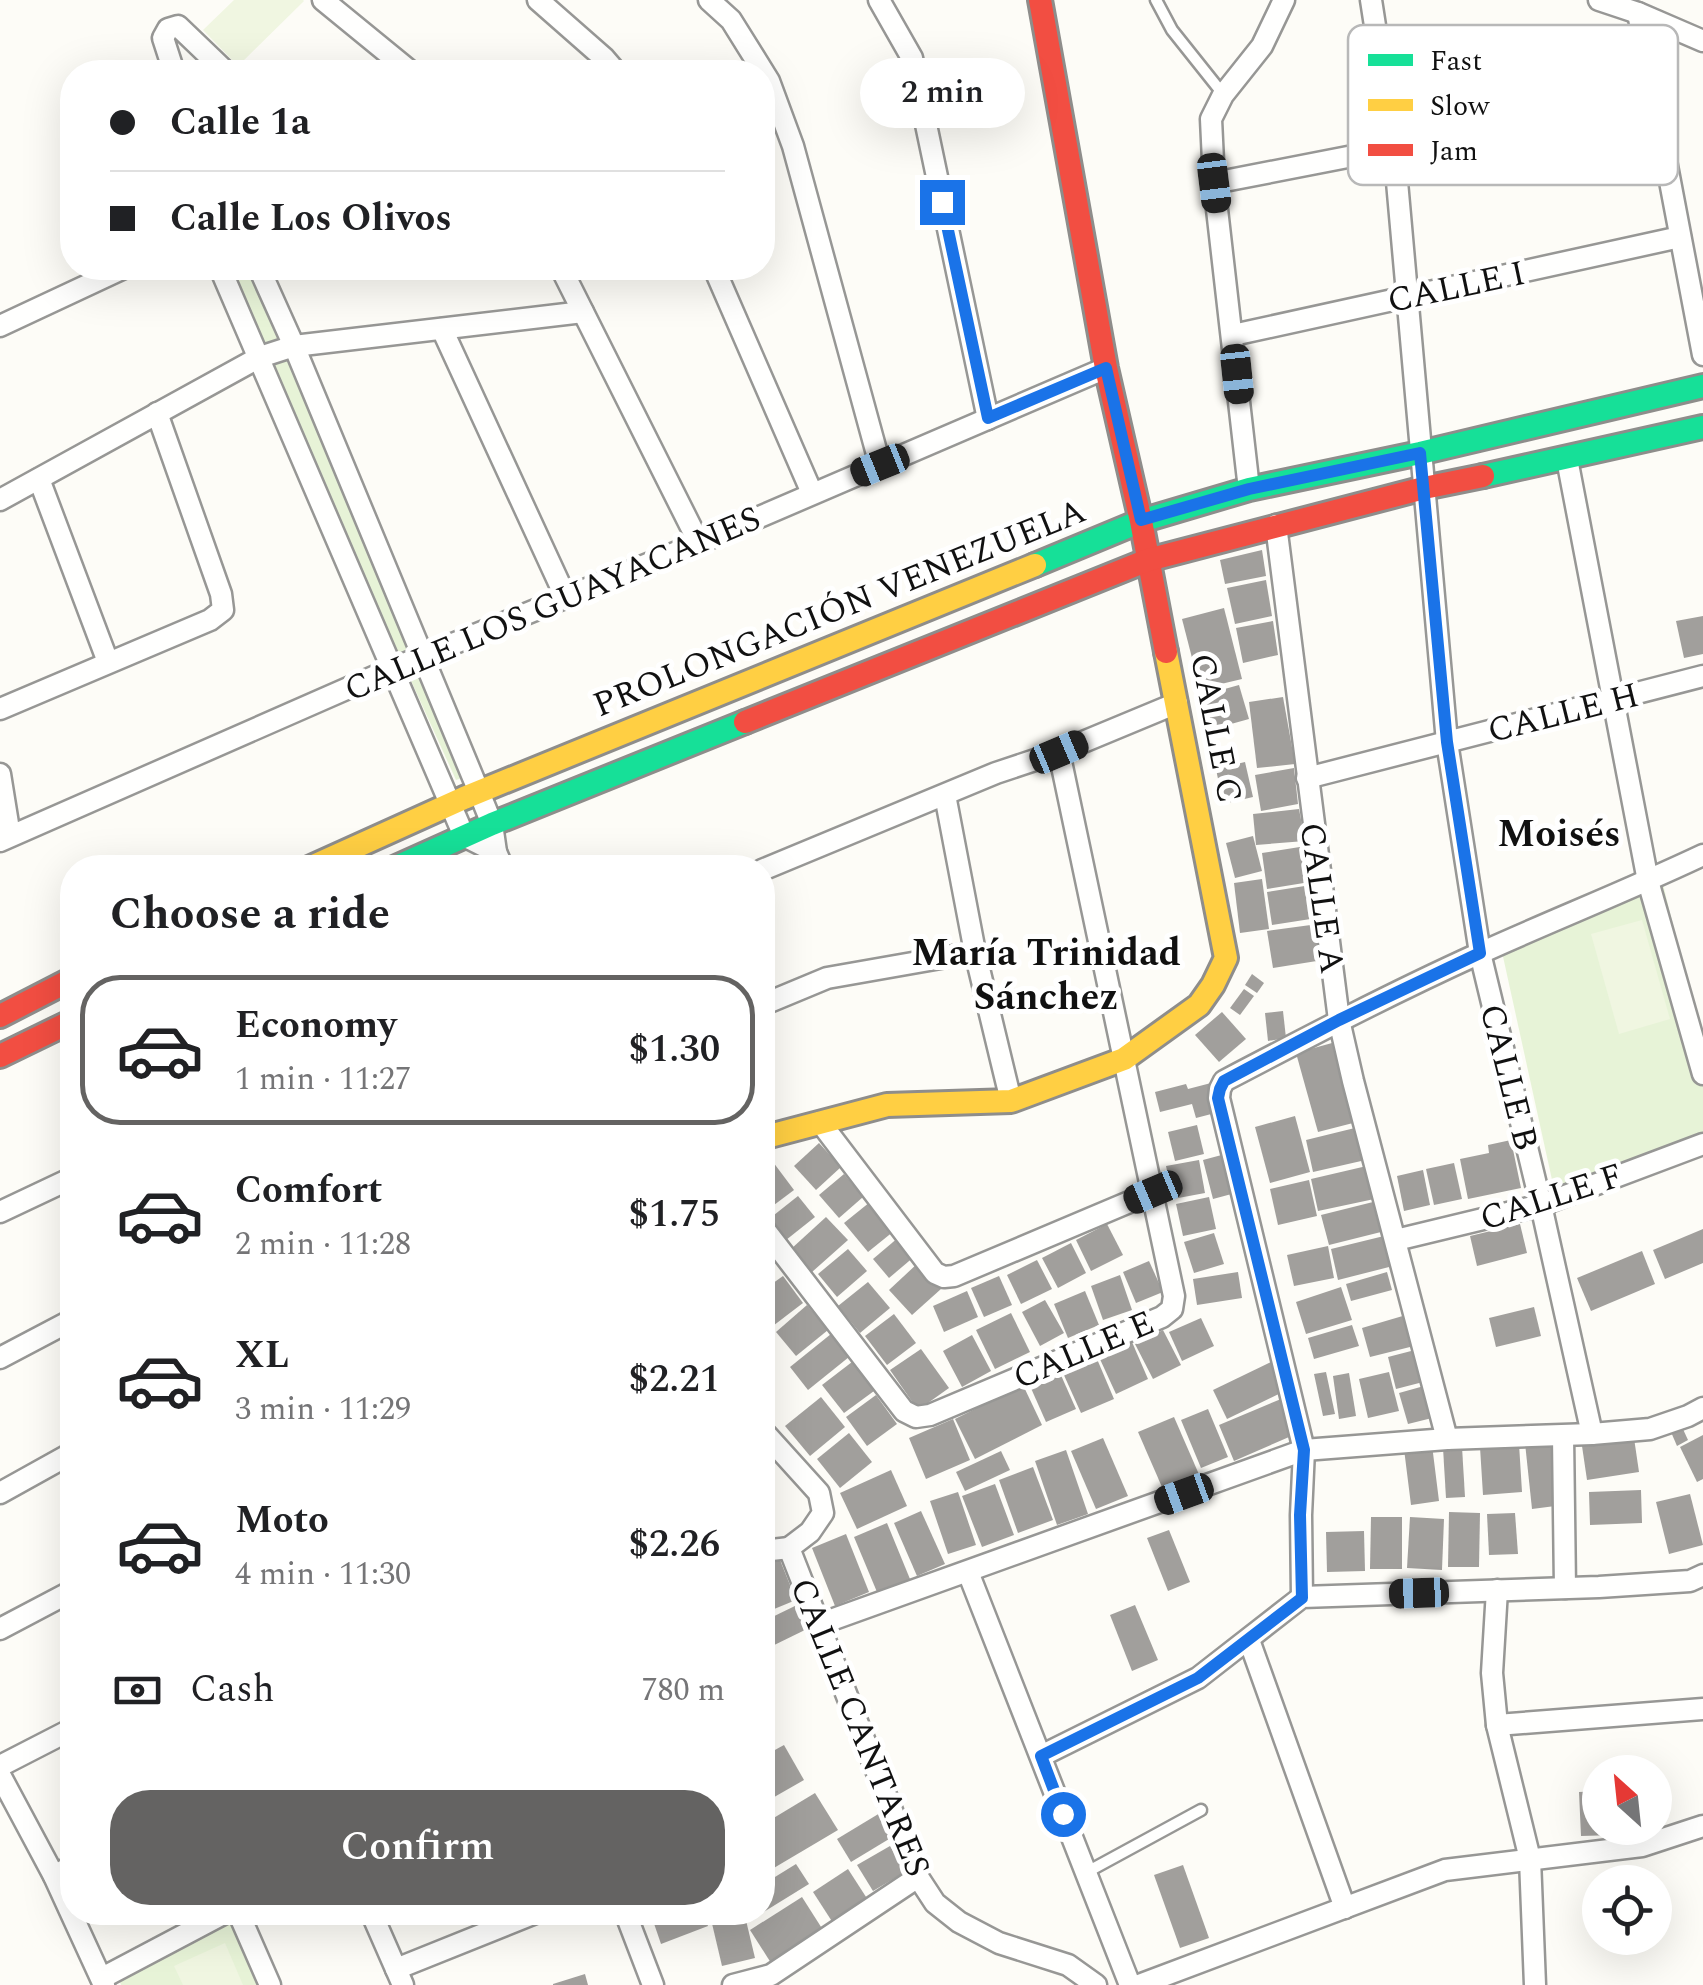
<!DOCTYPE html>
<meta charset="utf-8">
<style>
:root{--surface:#fff;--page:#f6f6f6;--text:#202124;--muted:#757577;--line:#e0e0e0;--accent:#646362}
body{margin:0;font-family:Spectral,serif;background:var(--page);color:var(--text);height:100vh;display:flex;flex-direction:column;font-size:38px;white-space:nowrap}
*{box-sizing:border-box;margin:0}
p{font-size:32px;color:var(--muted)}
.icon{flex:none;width:55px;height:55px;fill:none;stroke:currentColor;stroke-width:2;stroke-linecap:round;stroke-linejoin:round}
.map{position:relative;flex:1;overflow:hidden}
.drawer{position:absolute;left:60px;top:855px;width:715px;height:1070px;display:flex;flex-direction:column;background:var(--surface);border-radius:40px;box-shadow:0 10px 40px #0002}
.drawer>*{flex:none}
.hud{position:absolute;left:60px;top:60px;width:715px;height:220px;border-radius:40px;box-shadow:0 10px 40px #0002;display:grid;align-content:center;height:220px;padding:0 50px;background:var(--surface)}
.needle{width:65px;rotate:333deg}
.controls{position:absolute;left:1582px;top:1755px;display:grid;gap:20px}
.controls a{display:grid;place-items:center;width:90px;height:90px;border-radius:50%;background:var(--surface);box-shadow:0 10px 40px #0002;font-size:50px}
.end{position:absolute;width:45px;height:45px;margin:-22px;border:12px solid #1a73e8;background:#fff;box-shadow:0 0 0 5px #fff}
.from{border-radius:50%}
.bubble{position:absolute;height:70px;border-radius:35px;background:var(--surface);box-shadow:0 10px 40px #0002;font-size:32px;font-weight:600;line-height:70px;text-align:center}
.car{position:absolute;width:30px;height:60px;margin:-30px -15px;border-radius:12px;box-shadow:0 0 8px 2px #0007;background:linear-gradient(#222 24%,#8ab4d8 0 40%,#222 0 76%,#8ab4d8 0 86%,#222 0)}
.hud b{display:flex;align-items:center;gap:35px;height:95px;font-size:38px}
.hud b+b{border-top:2px solid var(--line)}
.hud i{width:25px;height:25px;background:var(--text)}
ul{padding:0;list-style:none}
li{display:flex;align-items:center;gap:30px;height:150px;margin:0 20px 15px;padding:0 30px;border:5px solid transparent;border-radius:40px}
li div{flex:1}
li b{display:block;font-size:38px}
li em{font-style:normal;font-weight:600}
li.current{border-color:var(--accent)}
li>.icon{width:90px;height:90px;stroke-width:1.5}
h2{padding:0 50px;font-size:45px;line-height:120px}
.pay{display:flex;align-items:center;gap:25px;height:110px;padding:0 50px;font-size:38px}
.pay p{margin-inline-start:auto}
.action{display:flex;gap:20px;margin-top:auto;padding:20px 50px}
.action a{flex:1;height:115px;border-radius:40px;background:var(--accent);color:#fff;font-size:40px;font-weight:600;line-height:115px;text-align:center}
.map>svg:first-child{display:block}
</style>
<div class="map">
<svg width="1703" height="1985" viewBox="0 0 1703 1985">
<rect width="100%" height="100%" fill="#fdfcf7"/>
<g fill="#e7f3d7">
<polygon points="224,268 255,268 479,772 456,780"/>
<polygon points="1663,884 1703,1049 1703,1139 1556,1198 1502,952"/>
<polygon points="235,1916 265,1985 121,1985 118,1976"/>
</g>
<g fill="#f0f6e1">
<polygon points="234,0 303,0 304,1 238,66 203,30"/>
<polygon points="1642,920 1670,1019 1619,1034 1591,934"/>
<polygon points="225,1943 243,1985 183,1985 174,1966"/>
</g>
<g fill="#a19f9c">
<polygon points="1262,550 1266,576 1225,584 1220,560"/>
<polygon points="1266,580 1272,616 1235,624 1227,588"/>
<polygon points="1224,608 1242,679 1200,689 1182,619"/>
<polygon points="1703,616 1703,654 1684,658 1676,621"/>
<polygon points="1273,621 1278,655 1243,663 1236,628"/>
<polygon points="1239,685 1249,719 1213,729 1203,695"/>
<polygon points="1283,697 1295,764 1257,768 1249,702"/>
<polygon points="1245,762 1253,797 1223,804 1216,769"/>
<polygon points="1294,768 1298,804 1261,811 1255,775"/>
<polygon points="1299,809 1305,841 1256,845 1253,814"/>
<polygon points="1253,836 1262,871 1235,878 1226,843"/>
<polygon points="1306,846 1310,882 1267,889 1262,853"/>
<polygon points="1262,879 1269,929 1240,933 1234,883"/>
<polygon points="1311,885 1317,918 1272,925 1267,892"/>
<polygon points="1318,924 1323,960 1273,968 1267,931"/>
<polygon points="1252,974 1264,983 1257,993 1245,985"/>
<polygon points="1244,989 1254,996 1240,1015 1230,1008"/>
<polygon points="1283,1011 1286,1038 1268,1041 1265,1013"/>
<polygon points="1222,1012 1246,1039 1219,1062 1195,1035"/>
<polygon points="1332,1043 1353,1123 1318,1132 1296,1053"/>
<polygon points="1211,1083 1219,1112 1196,1118 1192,1104 1160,1112 1155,1092 1186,1084 1188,1089"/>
<polygon points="1295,1116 1310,1172 1270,1183 1255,1127"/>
<polygon points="1197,1125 1204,1154 1175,1161 1168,1132"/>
<polygon points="1363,1126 1370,1159 1313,1172 1306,1140"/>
<polygon points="1511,1140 1521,1188 1468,1199 1460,1159 1489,1153 1488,1145"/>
<polygon points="819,1143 841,1167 816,1190 794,1166"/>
<polygon points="1229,1153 1239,1192 1213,1199 1203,1160"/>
<polygon points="770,1158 794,1190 766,1211 762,1207 762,1164"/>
<polygon points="1199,1160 1205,1193 1173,1199 1166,1166"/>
<polygon points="1454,1163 1462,1199 1434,1205 1426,1169"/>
<polygon points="1371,1165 1379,1198 1318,1211 1311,1179"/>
<polygon points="1423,1170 1430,1205 1404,1211 1397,1176"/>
<polygon points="844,1174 863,1197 839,1218 819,1195"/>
<polygon points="1309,1180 1317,1216 1278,1225 1270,1189"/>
<polygon points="798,1196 815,1217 786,1240 769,1219"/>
<polygon points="1209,1197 1216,1229 1183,1236 1176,1204"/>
<polygon points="1381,1200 1389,1230 1329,1245 1321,1215"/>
<polygon points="870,1202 894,1231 868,1252 844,1223"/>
<polygon points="826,1217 848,1240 812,1272 791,1249"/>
<polygon points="1107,1224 1123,1255 1091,1271 1076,1240"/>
<polygon points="1520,1224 1527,1253 1477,1266 1470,1236"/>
<polygon points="1703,1229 1703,1263 1665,1279 1653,1250"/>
<polygon points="1214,1233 1224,1264 1194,1273 1184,1242"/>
<polygon points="1384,1236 1393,1266 1338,1280 1331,1249"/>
<polygon points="899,1237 915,1256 889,1278 873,1259"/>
<polygon points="1071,1243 1086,1273 1058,1288 1042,1258"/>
<polygon points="1328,1246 1334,1278 1294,1286 1287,1255"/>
<polygon points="848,1249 867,1271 837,1297 818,1274"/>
<polygon points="1642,1251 1655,1284 1591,1311 1577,1278"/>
<polygon points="1037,1260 1052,1289 1021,1304 1007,1275"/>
<polygon points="1149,1261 1163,1292 1136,1303 1123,1272"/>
<polygon points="918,1263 941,1289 912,1315 889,1290"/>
<polygon points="1238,1272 1242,1298 1197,1305 1193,1279"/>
<polygon points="1387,1272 1392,1290 1351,1301 1346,1284"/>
<polygon points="1120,1275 1132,1310 1103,1320 1091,1286"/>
<polygon points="783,1276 803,1303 765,1332 762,1328 762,1291"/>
<polygon points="999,1276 1012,1305 984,1317 971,1288"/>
<polygon points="868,1282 890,1308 860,1333 838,1306"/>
<polygon points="1341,1287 1352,1320 1306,1334 1296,1302"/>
<polygon points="967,1291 978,1317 944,1332 933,1306"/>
<polygon points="1085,1291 1099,1325 1068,1338 1054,1304"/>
<polygon points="1045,1300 1064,1333 1040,1346 1022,1312"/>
<polygon points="807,1305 828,1330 796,1356 776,1332"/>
<polygon points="1534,1307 1541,1336 1496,1347 1489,1318"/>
<polygon points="1011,1313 1030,1352 995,1369 976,1330"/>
<polygon points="894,1314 916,1343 887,1365 865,1336"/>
<polygon points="1406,1315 1414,1346 1370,1357 1362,1328"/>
<polygon points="1201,1318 1214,1346 1182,1361 1169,1332"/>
<polygon points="1352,1325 1359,1346 1314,1359 1308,1338"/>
<polygon points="1163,1330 1181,1365 1153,1379 1135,1344"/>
<polygon points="831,1334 849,1357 808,1390 790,1367"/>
<polygon points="972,1335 991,1371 962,1387 943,1351"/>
<polygon points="1132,1342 1148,1379 1116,1394 1099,1357"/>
<polygon points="921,1349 949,1388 918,1410 890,1370"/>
<polygon points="1415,1350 1423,1382 1396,1389 1388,1357"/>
<polygon points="1097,1359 1114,1399 1081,1413 1063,1373"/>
<polygon points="1273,1361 1287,1390 1227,1419 1213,1390"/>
<polygon points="852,1362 874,1391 844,1413 822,1385"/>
<polygon points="1326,1372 1335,1414 1323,1416 1314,1374"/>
<polygon points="1389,1372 1399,1411 1368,1418 1359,1379"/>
<polygon points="1060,1373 1076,1409 1046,1422 1030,1386"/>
<polygon points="1349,1373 1356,1416 1339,1419 1333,1376"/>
<polygon points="1023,1385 1042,1425 975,1459 955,1419"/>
<polygon points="1424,1386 1432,1418 1408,1424 1399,1393"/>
<polygon points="876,1395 897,1424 867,1446 846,1417"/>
<polygon points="821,1397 845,1427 810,1456 785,1426"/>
<polygon points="1281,1399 1296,1434 1234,1461 1219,1425"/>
<polygon points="1208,1409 1228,1457 1201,1468 1181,1420"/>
<polygon points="1174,1417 1201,1479 1165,1494 1138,1432"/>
<polygon points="953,1419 970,1460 926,1479 909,1438"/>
<polygon points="1682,1427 1688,1440 1677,1446 1671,1432"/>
<polygon points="849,1433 872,1462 840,1488 817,1459"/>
<polygon points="1703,1435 1703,1479 1697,1482 1680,1447"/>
<polygon points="1103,1438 1128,1496 1096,1509 1071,1451"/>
<polygon points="1634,1438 1639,1472 1587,1480 1582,1446"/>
<polygon points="1555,1440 1563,1505 1532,1509 1525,1443"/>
<polygon points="1519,1444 1522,1492 1483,1495 1480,1447"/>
<polygon points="1432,1445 1439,1501 1411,1505 1404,1449"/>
<polygon points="1462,1447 1465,1497 1446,1498 1443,1448"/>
<polygon points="1066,1450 1088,1514 1057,1525 1035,1461"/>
<polygon points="1001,1451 1010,1470 965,1491 956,1472"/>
<polygon points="1033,1467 1053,1520 1018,1533 999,1480"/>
<polygon points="891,1470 907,1506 857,1529 840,1493"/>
<polygon points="995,1484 1014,1535 982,1547 962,1496"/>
<polygon points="1641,1490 1642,1523 1590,1525 1589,1492"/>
<polygon points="958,1492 976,1545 948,1554 930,1501"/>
<polygon points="1690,1494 1703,1545 1669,1554 1656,1502"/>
<polygon points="921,1511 945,1564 917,1576 894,1523"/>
<polygon points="1449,1512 1480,1513 1479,1567 1448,1567"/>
<polygon points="1515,1513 1518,1554 1489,1555 1487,1514"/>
<polygon points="1371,1517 1402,1517 1402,1569 1370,1569"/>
<polygon points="1410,1517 1444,1519 1442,1570 1407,1568"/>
<polygon points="887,1523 910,1579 877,1592 854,1537"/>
<polygon points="1169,1530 1190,1582 1168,1591 1147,1538"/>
<polygon points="1364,1531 1365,1571 1327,1572 1326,1532"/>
<polygon points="846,1534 869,1592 835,1606 812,1548"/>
<polygon points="780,1560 796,1600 762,1614 762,1567"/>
<polygon points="797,1605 809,1628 762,1651 762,1622"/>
<polygon points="1135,1605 1158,1660 1132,1671 1110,1615"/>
<polygon points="784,1745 804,1780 762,1804 762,1757"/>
<polygon points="1600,1791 1600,1828 1615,1828 1615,1835 1581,1836 1579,1792"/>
<polygon points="815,1793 838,1830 762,1875 762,1825"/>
<polygon points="880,1813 894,1836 851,1862 837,1839"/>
<polygon points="890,1846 905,1872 873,1891 857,1865"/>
<polygon points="796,1864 809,1884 762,1913 762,1885"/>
<polygon points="1183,1865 1209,1938 1180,1948 1154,1875"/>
<polygon points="848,1869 868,1900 833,1923 813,1892"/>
<polygon points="802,1897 823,1930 771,1963 750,1930"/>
<polygon points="650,1912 703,1912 708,1926 661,1944"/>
<polygon points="719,1912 744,1912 755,1958 722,1966 710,1915"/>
<polygon points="585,1974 588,1985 553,1985 553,1984"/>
</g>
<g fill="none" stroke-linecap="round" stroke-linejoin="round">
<g stroke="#979795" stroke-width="15">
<g id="lane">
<polyline points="1156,0 1172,30 1223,94"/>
<polyline points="1087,1872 1201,1810"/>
</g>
</g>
<g stroke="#979795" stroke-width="25">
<g id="street">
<polyline points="323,0 411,72"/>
<polyline points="538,0 604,58 616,72"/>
<polyline points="709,0 731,20 769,81 793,146 880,465"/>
<polyline points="879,0 912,58 988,419"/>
<polyline points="1371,0 1394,148 1447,742 1480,953 1541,1205 1592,1434"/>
<polyline points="1599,0 1638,13 1703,41"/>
<polyline points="1638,13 1703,355"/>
<polyline points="174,72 163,38 168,29 178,26 226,72"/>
<polyline points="1214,183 1394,148 1653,93"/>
<polyline points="220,268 464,836 496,852"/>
<polyline points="259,268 294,346 479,792 492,824 496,852 503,868"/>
<polyline points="561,268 699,543"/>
<polyline points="714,268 812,493"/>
<polyline points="0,326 124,268"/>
<polyline points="442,329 566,598"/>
<polyline points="1233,335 1680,237"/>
<polyline points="1567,459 1648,881 1703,1074"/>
<polyline points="39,479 108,662"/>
<polyline points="1249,489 1214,183 1211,119 1223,95 1262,46 1284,0"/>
<polyline points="0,500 260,357 294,346 583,312"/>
<polyline points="1276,525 1339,1020 1353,1081 1447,1439"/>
<polyline points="0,709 210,620 223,610 221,594 157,413"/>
<polyline points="0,774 10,836"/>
<polyline points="1307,778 1703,676"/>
<polyline points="945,795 975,952 1011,1101"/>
<polyline points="0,841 394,668 699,543 1106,368"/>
<polyline points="762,870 996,773 1059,752 1177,703"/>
<polyline points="762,1005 827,978 975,952"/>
<polyline points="820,1122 935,1273 944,1277 954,1276 1153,1192"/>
<polyline points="0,1212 72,1178"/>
<polyline points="762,1226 904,1411 916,1417 930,1415 1162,1317 1172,1309 1174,1296 1059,752"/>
<polyline points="1396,1240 1541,1205 1703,1144"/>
<polyline points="0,1358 72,1320"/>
<polyline points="762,1430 819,1493 823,1513 810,1532 789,1548"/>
<polyline points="1563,1436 1565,1588"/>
<polyline points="0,1493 72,1453"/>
<polyline points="789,1548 918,1877 935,1903 959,1922 999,1943 1068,1965 1096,1985"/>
<polyline points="762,1551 789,1548"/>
<polyline points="968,1572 1130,1985"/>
<polyline points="1497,1590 1492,1673 1497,1725 1530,1859 1535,1985"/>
<path d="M1302,1597L1301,1515L1304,1450L1219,1098L1220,1089L1224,1081C1308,1037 1392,993 1478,954C1553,920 1629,890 1703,855"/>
<polyline points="820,1624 1304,1450 1447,1439 1592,1434 1650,1429 1688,1416 1703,1408"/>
<polyline points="0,1629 72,1591"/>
<polyline points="1249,1640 1345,1908"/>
<polyline points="1497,1725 1703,1709"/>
<polyline points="1041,1756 1198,1678 1302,1597 1599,1587 1690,1581 1703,1575"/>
<polyline points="0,1766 72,1729"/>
<polyline points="0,1775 54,1876 104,1985"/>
<polyline points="54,1876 72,1866"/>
<polyline points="238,1912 270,1985"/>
<polyline points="371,1912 403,1985"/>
<polyline points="625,1912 653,1985"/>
<polyline points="396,1969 538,1912"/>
<polyline points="102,1978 227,1912"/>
<polyline points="733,1985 771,1975 918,1877"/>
<polyline points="1139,1985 1445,1870 1642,1846 1703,1826"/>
</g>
</g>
<g stroke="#8e8d8b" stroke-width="28">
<g id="fast">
<polyline points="1483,476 1703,427"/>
<polyline points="1035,565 1141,521 1249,489 1420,453 1703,386"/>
<polyline points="394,868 492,824 745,722"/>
</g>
</g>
<g stroke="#8e8d8b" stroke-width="28">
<g id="slow">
<polyline points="309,868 464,798 1035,565"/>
<polyline points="762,1138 887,1105 1011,1101 1124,1059 1199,1005 1213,985 1226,958 1166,652"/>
</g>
</g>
<g stroke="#8e8d8b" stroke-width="28">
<g id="jam">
<polyline points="1040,0 1106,368 1141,521 1166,652"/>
<polyline points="745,722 1148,560 1424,488 1483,476"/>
<polyline points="0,1016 72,979"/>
<polyline points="0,1056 72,1021"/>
</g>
</g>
<use href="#lane" stroke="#fffffe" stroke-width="10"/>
<use href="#street" stroke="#fffffe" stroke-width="20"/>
<use href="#fast" stroke="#16e098" stroke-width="22"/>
<use href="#slow" stroke="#ffcf43" stroke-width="22"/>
<use href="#jam" stroke="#f24e42" stroke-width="22"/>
</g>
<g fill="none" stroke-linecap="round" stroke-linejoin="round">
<polyline stroke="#1a73e8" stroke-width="12" points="942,202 988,418 1106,368 1141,520 1249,489 1420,453 1447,742 1480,953 1339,1020 1224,1081 1220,1089 1218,1098 1304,1450 1300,1515 1302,1598 1198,1678 1041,1756 1063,1814"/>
</g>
<g text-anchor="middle" stroke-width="10" stroke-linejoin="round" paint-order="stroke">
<g font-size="35" fill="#111" stroke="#fff">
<text transform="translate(1456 286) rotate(-12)" y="12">CALLE I</text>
<text transform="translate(552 603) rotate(-23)" y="12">CALLE LOS GUAYACANES</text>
<text transform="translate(839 607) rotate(-22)" y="12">PROLONGACIÓN VENEZUELA</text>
<text transform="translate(1563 712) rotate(-14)" y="12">CALLE H</text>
<text transform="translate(1217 728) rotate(79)" y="12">CALLE C</text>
<text transform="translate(1323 898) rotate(82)" y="12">CALLE A</text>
<text transform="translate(1510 1077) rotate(76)" y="12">CALLE B</text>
<text transform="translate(1551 1196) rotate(-18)" y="12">CALLE F</text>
<text transform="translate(1083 1349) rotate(-23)" y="12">CALLE E</text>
<text transform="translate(861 1727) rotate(68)" y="12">CALLE CANTARES</text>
</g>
<g font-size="38" font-weight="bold" fill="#111" stroke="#fff">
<text x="1559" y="846">Moisés</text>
<text x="1046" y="965">María Trinidad<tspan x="1046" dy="44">Sánchez</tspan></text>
</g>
</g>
<rect x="1348" y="25" width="330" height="160" rx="15" fill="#fff" stroke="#b8b8b8" stroke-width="2.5"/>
<rect x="1368" y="54" width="45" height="12" fill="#16e098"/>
<rect x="1368" y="99" width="45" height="12" fill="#ffcf43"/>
<rect x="1368" y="144" width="45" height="12" fill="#f24e42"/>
<g font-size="28" fill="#111">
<text x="1430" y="70">Fast</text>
<text x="1430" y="115">Slow</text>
<text x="1430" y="160">Jam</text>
</g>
</svg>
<div class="controls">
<a><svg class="needle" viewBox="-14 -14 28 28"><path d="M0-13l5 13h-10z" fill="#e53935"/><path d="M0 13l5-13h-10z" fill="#757577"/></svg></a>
<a><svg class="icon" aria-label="locate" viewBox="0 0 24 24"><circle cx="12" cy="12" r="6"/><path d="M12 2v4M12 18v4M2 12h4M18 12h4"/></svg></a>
</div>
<i class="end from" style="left:1063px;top:1814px"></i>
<i class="end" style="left:942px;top:202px"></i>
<div class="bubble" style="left:860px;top:58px;width:165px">2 min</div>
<i class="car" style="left:1214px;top:183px;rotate:173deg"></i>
<i class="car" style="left:1237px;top:374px;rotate:174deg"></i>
<i class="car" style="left:880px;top:465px;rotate:248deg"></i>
<i class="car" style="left:1059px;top:752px;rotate:67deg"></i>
<i class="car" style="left:1153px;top:1192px;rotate:247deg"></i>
<i class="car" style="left:1184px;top:1494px;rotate:250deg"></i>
<i class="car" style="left:1419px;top:1593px;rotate:268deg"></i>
<div class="hud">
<b><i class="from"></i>Calle 1a</b>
<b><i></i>Calle Los Olivos</b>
</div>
<section class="drawer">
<h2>Choose a ride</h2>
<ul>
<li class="current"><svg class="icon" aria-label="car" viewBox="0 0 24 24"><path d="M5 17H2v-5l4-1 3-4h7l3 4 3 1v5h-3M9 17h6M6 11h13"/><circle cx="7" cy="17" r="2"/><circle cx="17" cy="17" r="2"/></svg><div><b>Economy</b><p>1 min · 11:27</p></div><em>$1.30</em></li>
<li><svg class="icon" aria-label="car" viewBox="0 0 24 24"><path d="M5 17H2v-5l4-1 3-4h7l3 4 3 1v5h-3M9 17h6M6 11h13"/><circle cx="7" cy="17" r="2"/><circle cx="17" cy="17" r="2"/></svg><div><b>Comfort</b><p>2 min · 11:28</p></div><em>$1.75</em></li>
<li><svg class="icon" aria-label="car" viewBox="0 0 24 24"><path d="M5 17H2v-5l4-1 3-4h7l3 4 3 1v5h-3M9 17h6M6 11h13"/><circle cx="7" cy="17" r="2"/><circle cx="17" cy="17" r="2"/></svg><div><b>XL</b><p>3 min · 11:29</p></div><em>$2.21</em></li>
<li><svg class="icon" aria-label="car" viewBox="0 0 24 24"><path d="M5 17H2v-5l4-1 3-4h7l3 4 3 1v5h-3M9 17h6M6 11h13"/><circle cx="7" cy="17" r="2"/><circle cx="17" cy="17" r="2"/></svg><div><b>Moto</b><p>4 min · 11:30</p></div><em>$2.26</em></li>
</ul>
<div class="pay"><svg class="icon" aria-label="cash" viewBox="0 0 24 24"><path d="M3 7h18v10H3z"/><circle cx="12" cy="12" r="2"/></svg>Cash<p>780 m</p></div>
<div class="action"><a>Confirm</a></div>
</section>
</div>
